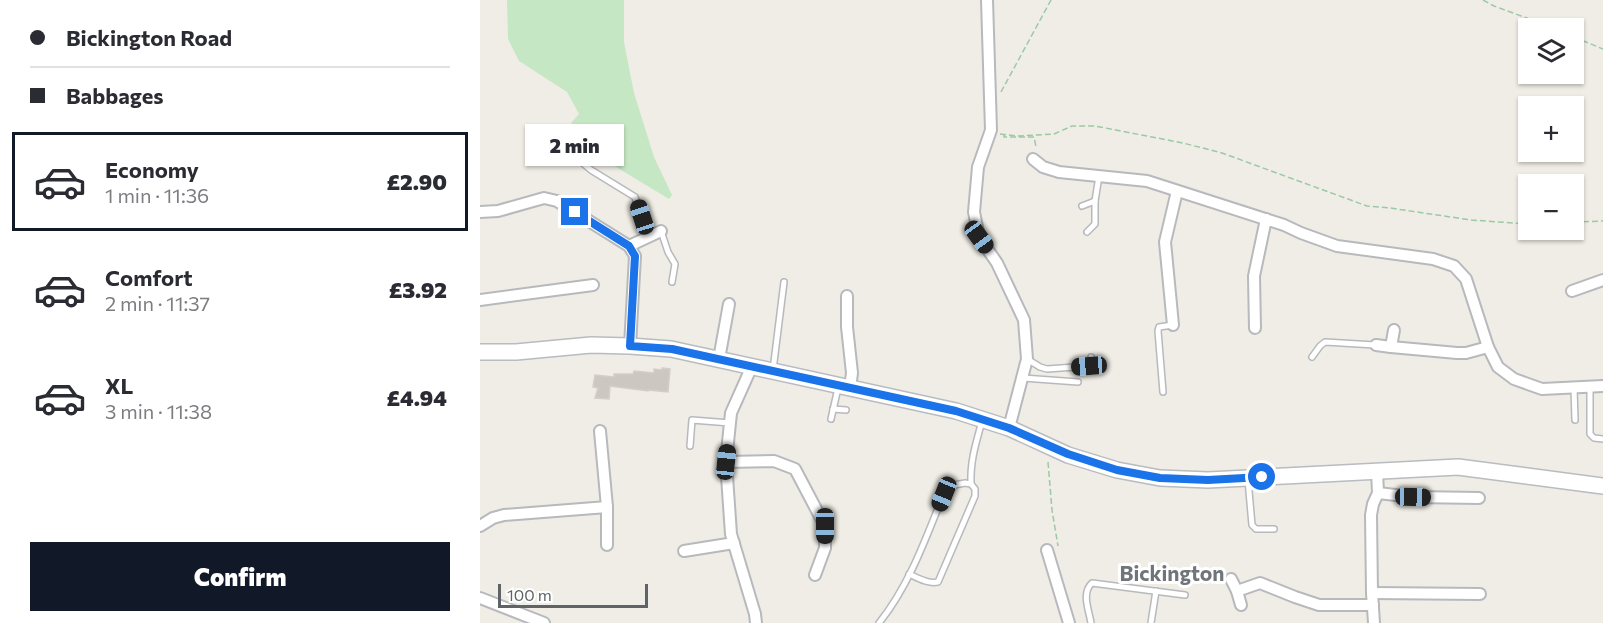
<!DOCTYPE html>
<meta charset="utf-8">
<style>
:root{--surface:#fff;--page:#f7f7f7;--text:#2b2b33;--muted:#7c7c81;--line:#e1e1e2;--accent:#111827}
body{margin:0;font-family:Commissioner,sans-serif;background:var(--page);color:var(--text);height:100vh;display:flex;flex-direction:column;font-size:22px;white-space:nowrap}
*{box-sizing:border-box;margin:0}
p{font-size:20px;color:var(--muted)}
.icon{flex:none;width:33px;height:33px;fill:none;stroke:currentColor;stroke-width:2;stroke-linecap:round;stroke-linejoin:round}
.map{position:relative;flex:1;overflow:hidden}
.drawer{display:flex;flex-direction:column;background:var(--surface);width:480px}
.drawer>*{flex:none}
.hud{display:grid;align-content:center;height:132px;padding:0 30px;background:var(--surface)}
.controls{position:absolute;left:1038px;top:18px;display:grid;gap:12px}
.controls a{display:grid;place-items:center;width:66px;height:66px;border-radius:0px;background:var(--surface);box-shadow:0 2px 4px #0004;font-size:30px}
.scale{position:absolute;left:18px;bottom:15px;width:150px;box-sizing:border-box;padding-left:6px;border:3px solid #5e6367;border-top:0;font-size:16px;line-height:21px;white-space:nowrap;color:#5e6367;-webkit-text-stroke:4px #fff;paint-order:stroke}
.end{position:absolute;width:27px;height:27px;margin:-14px;border:8px solid #1a73e8;background:#fff;box-shadow:0 0 0 3px #fff}
.from{border-radius:50%}
.bubble{position:absolute;height:42px;border-radius:0px;background:var(--surface);box-shadow:0 2px 4px #0004;font-size:20px;font-weight:800;line-height:42px;text-align:center}
.car{position:absolute;width:18px;height:36px;margin:-18px -9px;border-radius:8px;box-shadow:0 0 4px 2px #0007;background:linear-gradient(#222 24%,#8ab4d8 0 40%,#222 0 76%,#8ab4d8 0 86%,#222 0)}
.hud b{display:flex;align-items:center;gap:21px;height:57px;font-size:22px}
.hud b+b{border-top:2px solid var(--line)}
.hud i{width:15px;height:15px;background:var(--text)}
ul{padding:0;list-style:none}
li{display:flex;align-items:center;gap:18px;height:99px;margin:0 12px 9px;padding:0 18px;border:3px solid transparent;border-radius:0px}
li div{flex:1}
li b{display:block;font-size:22px}
li em{font-style:normal;font-weight:800}
li.selected{border-color:var(--accent)}
li>.icon{width:54px;height:54px;stroke-width:1.5}
.primary-button{display:flex;gap:12px;margin-top:auto;padding:12px 30px}
.primary-button a{flex:1;height:69px;border-radius:0px;background:var(--accent);color:#fff;font-size:24px;font-weight:800;line-height:69px;text-align:center}
main{display:flex;flex:1;min-height:0}
.map>svg:first-child{display:block}
</style>
<main>
<section class="drawer">
<div class="hud">
<b><i class="from"></i>Bickington Road</b>
<b><i></i>Babbages</b>
</div>
<ul>
<li class="selected"><svg class="icon" aria-label="car" viewBox="0 0 24 24"><path d="M5 17H2v-5l4-1 3-4h7l3 4 3 1v5h-3M9 17h6M6 11h13"/><circle cx="7" cy="17" r="2"/><circle cx="17" cy="17" r="2"/></svg><div><b>Economy</b><p>1 min · 11:36</p></div><em>£2.90</em></li>
<li><svg class="icon" aria-label="car" viewBox="0 0 24 24"><path d="M5 17H2v-5l4-1 3-4h7l3 4 3 1v5h-3M9 17h6M6 11h13"/><circle cx="7" cy="17" r="2"/><circle cx="17" cy="17" r="2"/></svg><div><b>Comfort</b><p>2 min · 11:37</p></div><em>£3.92</em></li>
<li><svg class="icon" aria-label="car" viewBox="0 0 24 24"><path d="M5 17H2v-5l4-1 3-4h7l3 4 3 1v5h-3M9 17h6M6 11h13"/><circle cx="7" cy="17" r="2"/><circle cx="17" cy="17" r="2"/></svg><div><b>XL</b><p>3 min · 11:38</p></div><em>£4.94</em></li>
</ul>
<div class="primary-button"><a>Confirm</a></div>
</section>
<div class="map">
<svg width="1123" height="623" viewBox="0 0 1123 623">
<rect width="100%" height="100%" fill="#f0ede6"/>
<polygon fill="#c6e7c3" points="27,0 144,0 144,42 154,93 174,157 192,195 189,199 108,150 91,123 99,114 87,92 39,61 28,39"/>
<polygon fill="#cbc8c2" stroke="#d5cec4" stroke-width="1.5" points="182,368 190,369 188,392 168,390 168,391 130,386 129,399 115,398 118,388 113,387 115,375 134,377 134,374 153,374 154,371 174,373 174,369 182,370"/>
<g fill="none" stroke-linecap="round" stroke-linejoin="round">
<g stroke="#b7b9bd" stroke-width="8">
<g id="lane">
<polyline points="87,150 111,170 155,197 168,237"/>
<polyline points="602,206 615,201"/>
<polyline points="181,231 188,252 195,264 192,282"/>
<polyline points="607,232 615,224 615,201 619,176"/>
<polyline points="832,357 840,346 845,342 895,345"/>
<polyline points="547,359 560,367 567,369 609,366 611,357"/>
<polyline points="293,370 304,282"/>
<polyline points="543,378 598,382"/>
<polyline points="1110,387 1110,434 1114,438 1123,439"/>
<polyline points="1094,388 1095,420"/>
<polyline points="683,392 678,331 679,327 693,325"/>
<polyline points="353,409 366,410"/>
<polyline points="351,419 358,388"/>
<polyline points="210,446 212,420 250,423"/>
<polyline points="768,480 772,525 776,529 794,529"/>
<path d="M491,484C490,461 496,443 502,421"/>
<path d="M399,623C429,586 446,538 464,493L469,486L485,483L491,484L495,489V496L458,582C448,584 438,578 429,574"/>
<path d="M611,623C609,610 601,593 612,583L705,595"/>
<polyline points="671,623 676,591"/>
</g>
</g>
<g stroke="#b7b9bd" stroke-width="14">
<g id="street">
<polyline points="507,0 511,130 498,167 494,212 499,237 517,263 544,320 547,359 529,428"/>
<polyline points="553,159 563,167 579,172 667,181 804,225 821,233 857,246 953,259 974,266 986,279 1008,347 1018,367 1034,379 1062,389 1123,386"/>
<polyline points="0,212 18,211 64,198 77,201 149,246 155,256 150,346"/>
<polyline points="149,246 181,231"/>
<polyline points="1092,291 1123,280"/>
<polyline points="367,296 367,327 372,373 370,388"/>
<polyline points="0,300 113,285"/>
<polyline points="693,325 685,242 697,191"/>
<polyline points="775,328 774,276 786,219"/>
<polyline points="896,345 911,347 914,330"/>
<polyline points="911,347 977,353 986,353 1008,347"/>
<polyline points="239,359 249,304"/>
<polyline points="272,366 251,413 246,462 251,534 275,614 276,623"/>
<polyline points="246,462 294,461 315,469 345,526 345,548 335,575"/>
<polyline points="898,493 933,497 999,498"/>
<polyline points="127,507 127,545"/>
<polyline points="0,526 13,518 24,515 127,507 120,431"/>
<polyline points="567,550 589,623"/>
<polyline points="204,551 254,543"/>
<polyline points="751,579 757,591 761,605"/>
<polyline points="757,591 780,583 815,597 839,605 893,605"/>
<polyline points="892,593 1000,594"/>
<polyline points="0,598 64,623"/>
<polyline points="894,623 892,593 891,515 893,504 898,493 897,471"/>
</g>
</g>
<g stroke="#b8bbc0" stroke-width="18">
<polyline id="secondary" points="0,352 36,352 111,345 150,346 191,349 476,411 529,428 588,455 637,470 680,478 728,480 978,467 1123,486"/>
</g>
<g stroke="#9cc9a5" stroke-width="1.5" stroke-dasharray="6 3" stroke-linecap="butt">
<polyline points="1003,0 1014,6 1074,28"/>
<polyline points="1094,37 1123,49"/>
<polyline points="521,92 571,0"/>
<polyline points="520,134 538,136 574,134 592,126 615,126 703,143 742,153 887,206 910,208 991,220 1048,224"/>
<polyline points="524,134 524,137 554,137 556,147"/>
<polyline points="1094,222 1123,221"/>
<polyline points="568,462 572,510 578,546"/>
</g>
<use href="#lane" stroke="#fff" stroke-width="5"/>
<use href="#street" stroke="#fff" stroke-width="10"/>
<use href="#secondary" stroke="#fff" stroke-width="15"/>
</g>
<g fill="none" stroke-linecap="round" stroke-linejoin="round">
<polyline stroke="#1a73e8" stroke-width="8" points="95,212 149,246 155,256 150,346 192,349 476,411 529,428 588,454 637,470 680,478 728,480 782,477"/>
</g>
<g text-anchor="middle" stroke-width="6" stroke-linejoin="round" paint-order="stroke">
<g font-size="21" font-weight="bold" fill="#6f7579" stroke="#fff">
<text x="692" y="581">Bickington</text>
</g>
</g>
</svg>
<div class="controls">
<a><svg class="icon" aria-label="layers" viewBox="0 0 24 24"><path d="M12 4l9 5-9 5-9-5zM3 14l9 5 9-5"/></svg></a>
<a>+</a>
<a>−</a>
</div>
<div class="scale">100 m</div>
<i class="end from" style="left:782px;top:477px"></i>
<i class="end" style="left:95px;top:212px"></i>
<div class="bubble" style="left:45px;top:124px;width:99px">2 min</div>
<i class="car" style="left:162px;top:217px;rotate:342deg"></i>
<i class="car" style="left:499px;top:237px;rotate:144deg"></i>
<i class="car" style="left:609px;top:366px;rotate:266deg"></i>
<i class="car" style="left:246px;top:462px;rotate:6deg"></i>
<i class="car" style="left:464px;top:494px;rotate:202deg"></i>
<i class="car" style="left:933px;top:497px;rotate:91deg"></i>
<i class="car" style="left:345px;top:526px;rotate:180deg"></i>
</div>
</main>
